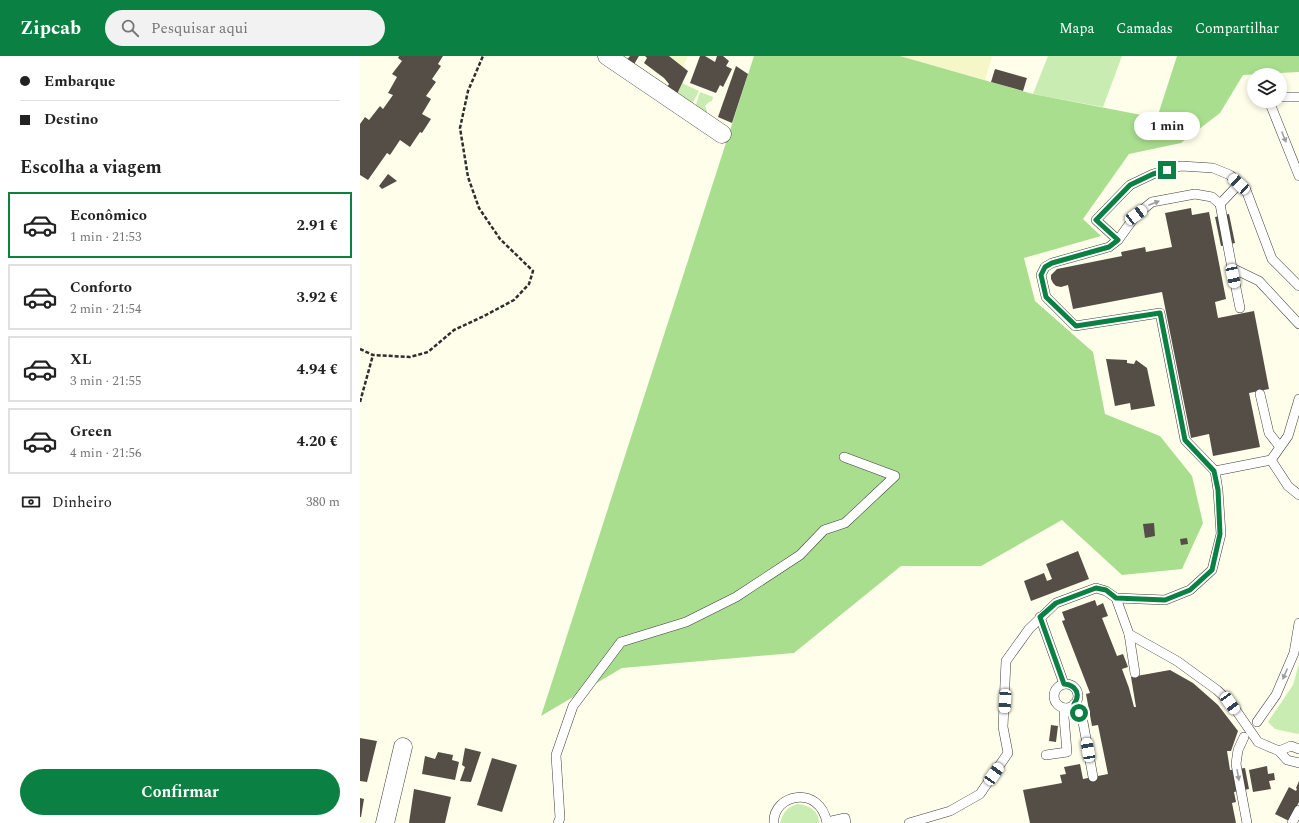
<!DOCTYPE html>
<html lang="pt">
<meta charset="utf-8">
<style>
:root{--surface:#fff;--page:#f2f2f2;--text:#222;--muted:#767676;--line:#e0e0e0;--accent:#0b8043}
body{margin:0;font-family:Spectral,serif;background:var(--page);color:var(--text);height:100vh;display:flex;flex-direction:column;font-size:15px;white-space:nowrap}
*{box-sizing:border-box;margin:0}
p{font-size:13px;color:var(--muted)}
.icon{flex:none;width:22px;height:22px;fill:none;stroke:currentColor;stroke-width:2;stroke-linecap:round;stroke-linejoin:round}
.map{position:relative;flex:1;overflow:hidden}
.side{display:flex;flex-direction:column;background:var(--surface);width:360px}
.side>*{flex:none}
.top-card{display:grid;align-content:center;height:88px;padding:0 20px;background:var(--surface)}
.fabs{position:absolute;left:887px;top:12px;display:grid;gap:8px}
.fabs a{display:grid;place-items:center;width:40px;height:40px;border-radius:50%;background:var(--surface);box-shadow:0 2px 6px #0003;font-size:20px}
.end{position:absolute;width:18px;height:18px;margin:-9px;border:5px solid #0b8043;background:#fff;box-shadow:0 0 0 2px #fff}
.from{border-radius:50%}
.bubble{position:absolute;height:28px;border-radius:14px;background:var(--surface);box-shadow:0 2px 6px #0003;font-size:13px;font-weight:700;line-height:28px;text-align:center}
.car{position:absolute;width:12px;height:24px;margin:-12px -6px;border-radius:5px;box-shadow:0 0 3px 1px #0007;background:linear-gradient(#fff 24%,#345 0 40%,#fff 0 76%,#345 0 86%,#fff 0)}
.top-card b{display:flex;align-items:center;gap:14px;height:38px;font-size:15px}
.top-card b+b{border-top:1px solid var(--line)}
.top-card i{width:10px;height:10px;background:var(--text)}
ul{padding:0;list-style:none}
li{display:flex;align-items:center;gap:12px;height:66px;margin:0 8px 6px;padding:0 12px;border:2px solid var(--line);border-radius:0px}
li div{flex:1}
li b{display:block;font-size:15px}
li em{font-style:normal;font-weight:700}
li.selected{border-color:var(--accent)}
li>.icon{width:36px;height:36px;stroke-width:1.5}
h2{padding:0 20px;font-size:18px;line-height:48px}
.pay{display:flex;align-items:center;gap:10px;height:44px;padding:0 20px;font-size:15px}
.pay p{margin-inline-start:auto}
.cta{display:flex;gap:8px;margin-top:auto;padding:8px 20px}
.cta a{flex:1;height:46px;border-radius:24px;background:var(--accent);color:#fff;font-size:16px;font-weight:700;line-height:46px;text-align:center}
header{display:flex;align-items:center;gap:24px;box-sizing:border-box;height:56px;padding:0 20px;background:var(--accent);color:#fff}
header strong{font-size:19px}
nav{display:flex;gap:22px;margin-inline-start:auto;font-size:14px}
.search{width:280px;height:36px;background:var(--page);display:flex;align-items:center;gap:10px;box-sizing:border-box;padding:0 14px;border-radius:22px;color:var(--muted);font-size:15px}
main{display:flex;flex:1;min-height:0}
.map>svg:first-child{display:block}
</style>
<header>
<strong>Zipcab</strong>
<div class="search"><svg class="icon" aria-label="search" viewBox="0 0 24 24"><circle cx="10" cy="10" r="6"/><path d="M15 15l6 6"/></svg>Pesquisar aqui</div>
<nav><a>Mapa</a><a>Camadas</a><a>Compartilhar</a></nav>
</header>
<main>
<section class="side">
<div class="top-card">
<b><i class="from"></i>Embarque</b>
<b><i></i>Destino</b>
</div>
<h2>Escolha a viagem</h2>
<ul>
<li class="selected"><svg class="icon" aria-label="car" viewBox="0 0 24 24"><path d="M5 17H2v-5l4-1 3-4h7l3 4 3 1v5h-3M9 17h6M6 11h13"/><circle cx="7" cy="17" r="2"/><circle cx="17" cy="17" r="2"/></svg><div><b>Econômico</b><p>1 min · 21:53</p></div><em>2.91 €</em></li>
<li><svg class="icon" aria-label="car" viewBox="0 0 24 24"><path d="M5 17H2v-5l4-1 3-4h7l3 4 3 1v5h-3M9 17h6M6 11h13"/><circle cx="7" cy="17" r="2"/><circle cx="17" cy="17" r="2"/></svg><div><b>Conforto</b><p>2 min · 21:54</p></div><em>3.92 €</em></li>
<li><svg class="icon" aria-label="car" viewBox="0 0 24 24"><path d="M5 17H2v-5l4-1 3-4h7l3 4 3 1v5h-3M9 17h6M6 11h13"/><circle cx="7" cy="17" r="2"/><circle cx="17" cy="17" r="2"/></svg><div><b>XL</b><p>3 min · 21:55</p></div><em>4.94 €</em></li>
<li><svg class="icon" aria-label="car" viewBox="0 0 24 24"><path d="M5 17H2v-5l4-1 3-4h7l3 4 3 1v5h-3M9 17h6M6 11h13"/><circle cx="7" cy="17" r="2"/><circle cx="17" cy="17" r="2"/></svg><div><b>Green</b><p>4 min · 21:56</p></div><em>4.20 €</em></li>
</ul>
<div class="pay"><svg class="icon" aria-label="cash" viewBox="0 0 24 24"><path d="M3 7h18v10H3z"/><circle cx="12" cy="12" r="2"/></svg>Dinheiro<p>380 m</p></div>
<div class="cta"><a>Confirmar</a></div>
</section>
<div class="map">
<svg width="939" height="767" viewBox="0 0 939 767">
<rect width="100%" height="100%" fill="#fffeea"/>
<g fill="#f5f7c8">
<polygon points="309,0 328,0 323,11"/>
<polygon points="540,0 632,0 625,24"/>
</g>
<g fill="#c8ecb1">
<polygon points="688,0 762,0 743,51 673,38"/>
<polygon points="322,27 339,35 331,50 316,40"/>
<polygon points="340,36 353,41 352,45 349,46 345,50 347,55 346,60 335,52"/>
<polygon points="939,608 939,677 938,678 915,673 908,666 933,629"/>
<path d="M437,748C448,749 459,754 459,767H420C423,756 427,752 437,748Z"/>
</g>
<polygon fill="#a9de8f" points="394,0 540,0 673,38 797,62 817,0 939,0 939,16 883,19 860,57 821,87 769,98 723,163 741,180 664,202 675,245 733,296 745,358 800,380 832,420 843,467 822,513 762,519 702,464 621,510 541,510 434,597 262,612 181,660"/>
<g fill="#554e47">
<polygon points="39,0 83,0 78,8 81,10 72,23 76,26 66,40 71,43 62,58 71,63 62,77 60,76 50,91 40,84 30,99 27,97 8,124 0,119 0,68 5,61 9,64 20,50 23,53 33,39 28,37 37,21 32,18 42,5 38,2"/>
<polygon points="270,0 279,0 273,10 266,5"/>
<polygon points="285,0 309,0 328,15 316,40 306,33 309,28 304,22 284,7 287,2"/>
<polygon points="340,0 345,0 355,6 357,0 363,0 369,5 366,10 372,13 363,31 360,29 356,37 330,27"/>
<polygon points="376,10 388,18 372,67 358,61"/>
<polygon points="635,13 667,22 663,35 631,26"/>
<polygon points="28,118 37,125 22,133 19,130"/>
<polygon points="831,152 832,159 849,156 866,243 855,246 858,262 894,255 909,333 889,337 900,391 853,400 849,378 831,382 802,236 713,253 708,229 701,231 696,230 693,227 691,223 691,219 697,213 762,200 761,196 785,191 786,196 812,191 805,157"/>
<polygon points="869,158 875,187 861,190 855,161"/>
<polygon points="746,303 767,304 767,307 774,308 776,304 787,312 795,350 771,354 770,347 755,350"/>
<polygon points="794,467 795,480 785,482 783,468"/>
<polygon points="827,482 828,488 821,489 820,483"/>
<polygon points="718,495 729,523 671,545 664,525 684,517 687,525 692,523 686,508"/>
<polygon points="735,544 737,550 743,547 748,560 742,562 757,600 763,598 768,611 762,613 769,632 774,651 776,651 771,621 810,614 833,627 858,649 878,675 871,695 867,695 870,714 885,712 889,733 874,736 876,746 872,747 876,767 670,767 663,734 702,727 700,719 706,718 704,711 720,708 723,723 748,718 738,669 732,670 726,638 730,637 702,565 705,564 702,556"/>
<polygon points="691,669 698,670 696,686 689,685"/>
<polygon points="0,682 17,685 7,726 0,725"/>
<polygon points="105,692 121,696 111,726 100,725 105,711 102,709"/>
<polygon points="78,696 93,699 92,704 99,706 95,724 62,718 65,700 75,703"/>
<polygon points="132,702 157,709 142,756 117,749"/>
<polygon points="907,710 908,718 914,717 915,724 909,725 911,733 893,736 889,714"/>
<polygon points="939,725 939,746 929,765 915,758 929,731 936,735 937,733 936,732"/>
<polygon points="54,733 91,741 85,767 49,767"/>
<polygon points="0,742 4,743 1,761 0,761"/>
</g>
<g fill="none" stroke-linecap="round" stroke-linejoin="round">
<g stroke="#3f3f3f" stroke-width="10">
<g id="service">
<polyline points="920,41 939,41"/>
<polyline points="909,45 939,120"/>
<polyline points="860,148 879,128"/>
<polyline points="758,184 736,164 770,129 793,118 821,110 853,112 870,119 886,134 912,203 939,230"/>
<polyline points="872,212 880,252"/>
<polyline points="900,338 909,377 920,391"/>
<polyline points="911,404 928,380 939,343"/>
<polyline points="855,415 825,384 800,257 715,270 686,241 681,219 685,211 692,207 749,191 758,184 776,159 792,146 835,138 852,141 860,148 872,212 899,225 939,268"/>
<polyline points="756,542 805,544 830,534 852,514 861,478 858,434 855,415 911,404 928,430 939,439"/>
<polyline points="680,561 704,628"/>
<polyline points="769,578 775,617"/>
<circle cx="706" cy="640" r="12"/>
<polyline points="714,648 723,666 733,721"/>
<polyline points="897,666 916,639 934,597 939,567"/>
<polyline points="884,681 878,694 876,708 887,767"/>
<polyline points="919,695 931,690 939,693"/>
<polyline points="686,699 707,696 704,661 705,652"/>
<polyline points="467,766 485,762 486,767"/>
<polyline points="198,767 200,762 196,699 213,650 261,586 326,566 376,541 440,499 464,474 485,467 535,420 484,401"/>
<path d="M414,767C412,738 460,728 467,767"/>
<polyline points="549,767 590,755 620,738 648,697 643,671 646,605 669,573 696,547 736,532 746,535 756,542 769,578 817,605 857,634 871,647 898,686 919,695 927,704 939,707"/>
<polyline points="932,767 939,754"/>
</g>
</g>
<g stroke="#3f3f3f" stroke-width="19">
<g id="minor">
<polyline points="247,0 362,78"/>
<polyline points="25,767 43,691"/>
</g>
</g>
<g stroke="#2e2e2e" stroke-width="2.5" stroke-dasharray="4 2" stroke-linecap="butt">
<polyline points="0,293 13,299 50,301 68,296 94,274 124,260 154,244 169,228 173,215 140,183 119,152 108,121 100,72 108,35 123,0"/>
<polyline points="0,346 13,299"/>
</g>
<use href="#service" stroke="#fff" stroke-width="9"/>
<use href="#minor" stroke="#fff" stroke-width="18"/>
</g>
<defs><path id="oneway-solid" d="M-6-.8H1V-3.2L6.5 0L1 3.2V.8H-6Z"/></defs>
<g fill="#9e9e9e">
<use href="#oneway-solid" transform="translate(924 81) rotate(68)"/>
<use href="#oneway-solid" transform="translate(794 147) rotate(-21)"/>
<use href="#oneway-solid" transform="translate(925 618) rotate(114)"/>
<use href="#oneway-solid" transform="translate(878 719) rotate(80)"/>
</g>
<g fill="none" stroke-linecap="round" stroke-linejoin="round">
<path stroke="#0b8043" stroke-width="5" d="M719,657L714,648C721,638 716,629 704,628L680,561L696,547L736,532L746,534L756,542L805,544L830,534L852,514L860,478L858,434L854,415L825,384L800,257L716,270L686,241L681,219L685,211L692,207L749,191L758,184L736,164L770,129L793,118L807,114"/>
</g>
</svg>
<div class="fabs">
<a><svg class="icon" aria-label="layers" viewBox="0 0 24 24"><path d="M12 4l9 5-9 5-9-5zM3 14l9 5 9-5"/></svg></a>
</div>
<i class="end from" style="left:719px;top:657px"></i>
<i class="end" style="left:807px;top:114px"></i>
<div class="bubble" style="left:774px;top:56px;width:66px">1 min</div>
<i class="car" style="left:879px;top:128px;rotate:313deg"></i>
<i class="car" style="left:776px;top:159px;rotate:53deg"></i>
<i class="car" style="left:873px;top:220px;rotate:168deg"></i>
<i class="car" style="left:645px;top:645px;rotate:183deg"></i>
<i class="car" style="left:870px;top:647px;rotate:144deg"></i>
<i class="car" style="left:728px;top:694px;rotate:350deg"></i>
<i class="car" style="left:634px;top:718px;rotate:35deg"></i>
</div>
</main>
